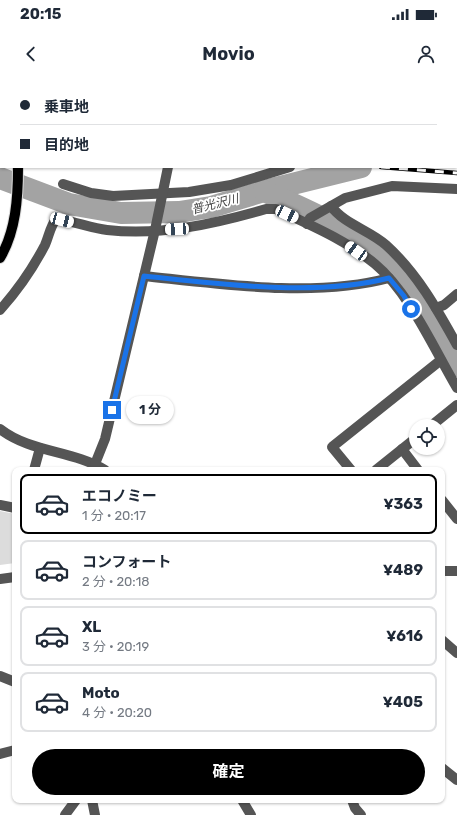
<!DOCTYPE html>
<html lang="ja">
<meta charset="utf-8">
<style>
:root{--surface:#fff;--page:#f6f6f7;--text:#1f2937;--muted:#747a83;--line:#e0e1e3;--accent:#000}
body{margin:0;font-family:Rubik,"Noto Sans JP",sans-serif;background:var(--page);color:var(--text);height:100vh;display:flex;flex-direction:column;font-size:15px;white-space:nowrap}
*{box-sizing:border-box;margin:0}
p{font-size:13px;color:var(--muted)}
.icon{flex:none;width:22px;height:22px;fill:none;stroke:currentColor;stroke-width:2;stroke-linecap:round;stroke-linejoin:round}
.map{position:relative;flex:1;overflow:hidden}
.panel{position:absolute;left:12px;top:387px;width:433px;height:336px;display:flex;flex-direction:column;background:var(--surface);border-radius:8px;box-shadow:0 1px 3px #0004}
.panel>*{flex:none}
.banner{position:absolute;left:0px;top:0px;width:457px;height:88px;box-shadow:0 1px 3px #0004;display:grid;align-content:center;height:88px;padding:0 20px;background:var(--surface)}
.buttons{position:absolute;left:409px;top:339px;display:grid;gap:8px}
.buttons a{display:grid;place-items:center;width:36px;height:36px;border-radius:50%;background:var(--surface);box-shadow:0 1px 3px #0004;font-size:20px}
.end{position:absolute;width:18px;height:18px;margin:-9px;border:5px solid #1a73e8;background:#fff;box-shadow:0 0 0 2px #fff}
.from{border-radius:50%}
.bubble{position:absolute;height:28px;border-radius:14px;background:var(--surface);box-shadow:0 1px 3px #0004;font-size:13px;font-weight:700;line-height:28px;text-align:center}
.car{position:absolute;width:12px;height:24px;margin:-12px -6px;border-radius:5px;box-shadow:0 0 3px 1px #0007;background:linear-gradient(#fff 24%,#345 0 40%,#fff 0 76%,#345 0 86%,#fff 0)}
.banner b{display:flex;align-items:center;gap:14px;height:38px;font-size:15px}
.banner b+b{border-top:1px solid var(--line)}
.banner i{width:10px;height:10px;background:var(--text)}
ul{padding:7px 0 0;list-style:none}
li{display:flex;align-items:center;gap:12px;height:60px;margin:0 8px 6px;padding:0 12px;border:2px solid var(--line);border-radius:8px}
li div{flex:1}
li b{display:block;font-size:15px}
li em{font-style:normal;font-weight:700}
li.active{border-color:var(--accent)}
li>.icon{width:36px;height:36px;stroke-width:1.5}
.primary-button{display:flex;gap:8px;margin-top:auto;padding:8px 20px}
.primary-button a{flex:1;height:46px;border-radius:24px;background:var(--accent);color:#fff;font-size:16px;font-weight:700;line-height:46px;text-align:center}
.status{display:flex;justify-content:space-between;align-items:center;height:28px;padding:0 20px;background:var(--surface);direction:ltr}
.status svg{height:11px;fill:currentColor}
header{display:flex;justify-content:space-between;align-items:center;height:52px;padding:0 20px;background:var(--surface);font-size:18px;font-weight:700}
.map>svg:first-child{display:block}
</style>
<div class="status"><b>20:15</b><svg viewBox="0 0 49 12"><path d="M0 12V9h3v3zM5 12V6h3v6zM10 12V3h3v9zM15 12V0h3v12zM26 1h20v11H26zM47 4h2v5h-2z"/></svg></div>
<header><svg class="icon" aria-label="back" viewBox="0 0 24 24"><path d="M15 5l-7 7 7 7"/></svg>Movio<svg class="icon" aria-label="person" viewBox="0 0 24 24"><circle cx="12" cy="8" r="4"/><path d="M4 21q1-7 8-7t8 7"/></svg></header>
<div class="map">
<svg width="457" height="735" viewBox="0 0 457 735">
<rect width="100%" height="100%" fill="#fff"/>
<polygon fill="#dcdcdc" points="0,431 15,434 15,483 0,485"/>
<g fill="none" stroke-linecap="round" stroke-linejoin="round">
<g stroke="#a3a3a3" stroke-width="22">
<polyline points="456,64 457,63"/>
<polyline points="0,98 69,124 121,133 179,132 211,127 264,111 361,87"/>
<path d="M264,111C317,135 375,157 410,207C427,232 441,260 457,286"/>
</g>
<g stroke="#dbdbdb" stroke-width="12">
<g id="major">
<polyline points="10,0 10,1"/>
<path d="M0,178C16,151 18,118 18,87"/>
</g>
</g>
<g stroke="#555" stroke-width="10">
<polyline points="238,1 241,0"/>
<polyline points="456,40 457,40"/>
<polyline points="63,104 91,113 113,116 189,112 231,105 290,87"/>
<path d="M331,126C344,144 369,150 386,165C417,193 437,229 457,265"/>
<polyline points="307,144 310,138 345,118 392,106 457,109"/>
<path d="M144,196C220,204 315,218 389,198"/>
<polyline points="436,228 444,225 457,214"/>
<path d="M0,230C17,211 33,188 45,165C49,156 50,147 56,139C74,141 90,148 107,150C161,156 214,144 266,129H276C310,145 346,160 375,184C409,212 434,269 457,308"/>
<polyline points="431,346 457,325"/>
<path d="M0,349C31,373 72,370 105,390"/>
<polyline points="402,369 418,390"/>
<polyline points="95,384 105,359 155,150 168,87"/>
<polyline points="34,390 40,368"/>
<polyline points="351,390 332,367 441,280"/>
<polyline points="376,390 416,358"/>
<polyline points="442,420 457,439"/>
<polyline points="0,425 15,428"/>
<polyline points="442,491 457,491"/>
<polyline points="0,499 15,497"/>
<polyline points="442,560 457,573"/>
<polyline points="0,596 15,602"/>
<polyline points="0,674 15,670"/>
<polyline points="442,688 457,700"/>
<polyline points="92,720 95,735"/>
<polyline points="242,720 251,735"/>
<polyline points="352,720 355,728 361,735"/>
<polyline points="65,735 76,720"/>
</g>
<use href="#major" stroke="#000" stroke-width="10"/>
<g stroke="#000" stroke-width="4.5">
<g id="rail">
<polyline points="124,1 128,0"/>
<polyline points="158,1 162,0"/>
<polyline points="0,23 1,23"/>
<polyline points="0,31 1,31"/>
<polyline points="0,51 1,51"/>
<polyline points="0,58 1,58"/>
<polyline points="456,84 457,84"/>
<polyline points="381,87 457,93"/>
</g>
</g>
<use href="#rail" stroke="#fff" stroke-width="3" stroke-dasharray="9" stroke-linecap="butt"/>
</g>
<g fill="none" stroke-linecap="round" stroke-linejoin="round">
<path stroke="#1a73e8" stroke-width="5" d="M112,330L144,196C220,204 315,217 389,198L404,216L411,229"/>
</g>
<g text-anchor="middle" stroke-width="3.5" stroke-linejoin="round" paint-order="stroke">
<g font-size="12" font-style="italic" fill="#444" stroke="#fff">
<text transform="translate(215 124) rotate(-14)" y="4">普光沢川</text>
</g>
</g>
</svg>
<div class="buttons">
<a><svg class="icon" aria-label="locate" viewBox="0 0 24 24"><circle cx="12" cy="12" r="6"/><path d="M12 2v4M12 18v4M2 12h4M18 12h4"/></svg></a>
</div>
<i class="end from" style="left:411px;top:229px"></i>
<i class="end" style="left:112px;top:330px"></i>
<div class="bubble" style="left:126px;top:316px;width:48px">1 分</div>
<i class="car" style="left:287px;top:134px;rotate:115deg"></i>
<i class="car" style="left:62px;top:140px;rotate:105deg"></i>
<i class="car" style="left:177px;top:149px;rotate:267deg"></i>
<i class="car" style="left:356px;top:171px;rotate:305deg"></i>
<div class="banner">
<b><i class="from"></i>乗車地</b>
<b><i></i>目的地</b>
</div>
<section class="panel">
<ul>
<li class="active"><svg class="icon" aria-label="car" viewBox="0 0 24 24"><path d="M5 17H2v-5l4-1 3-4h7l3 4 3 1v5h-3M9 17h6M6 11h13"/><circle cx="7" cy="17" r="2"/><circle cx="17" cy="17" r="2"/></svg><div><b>エコノミー</b><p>1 分 · 20:17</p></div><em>¥363</em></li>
<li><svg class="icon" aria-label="car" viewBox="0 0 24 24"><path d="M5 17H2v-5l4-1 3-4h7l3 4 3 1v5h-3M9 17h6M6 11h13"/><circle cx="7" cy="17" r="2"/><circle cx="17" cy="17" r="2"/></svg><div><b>コンフォート</b><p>2 分 · 20:18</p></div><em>¥489</em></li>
<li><svg class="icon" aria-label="car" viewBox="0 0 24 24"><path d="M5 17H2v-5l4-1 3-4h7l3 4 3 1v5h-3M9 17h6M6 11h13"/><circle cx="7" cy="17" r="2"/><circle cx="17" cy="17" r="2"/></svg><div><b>XL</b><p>3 分 · 20:19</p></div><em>¥616</em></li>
<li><svg class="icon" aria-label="car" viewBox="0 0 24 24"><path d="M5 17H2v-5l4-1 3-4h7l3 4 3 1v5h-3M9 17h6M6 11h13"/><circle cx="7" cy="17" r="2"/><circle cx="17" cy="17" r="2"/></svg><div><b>Moto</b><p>4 分 · 20:20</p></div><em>¥405</em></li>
</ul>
<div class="primary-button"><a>確定</a></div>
</section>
</div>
